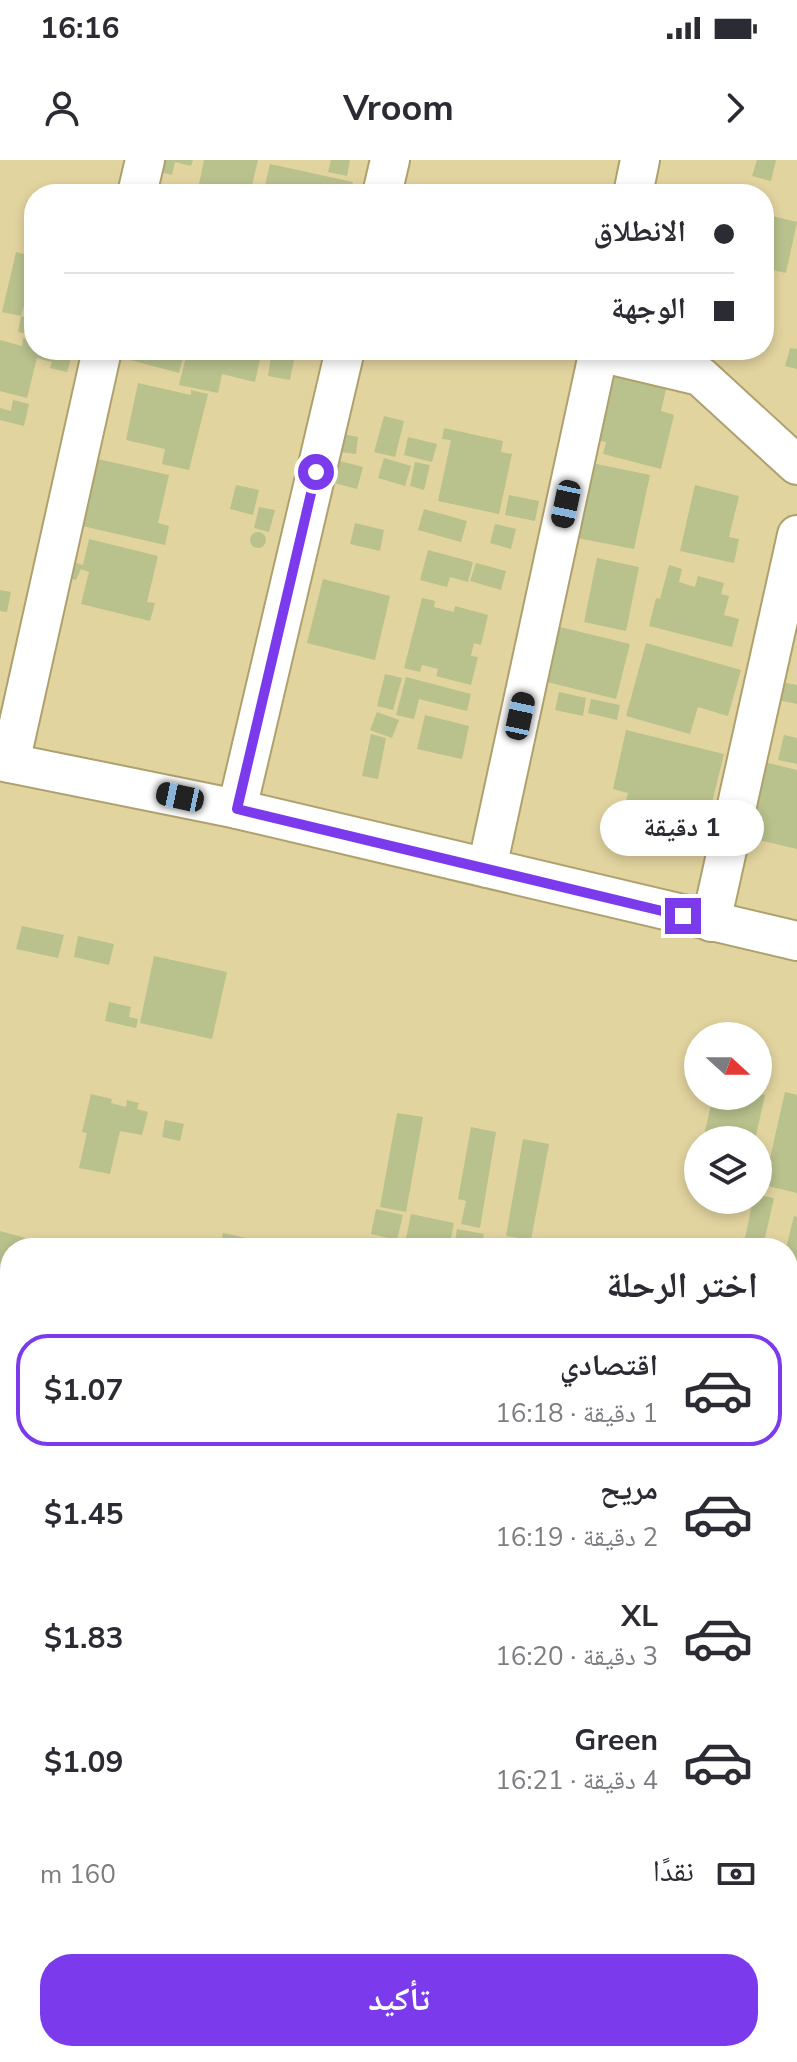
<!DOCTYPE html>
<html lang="ar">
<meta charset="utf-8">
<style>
:root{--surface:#fff;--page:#f2f2f3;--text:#2b2b33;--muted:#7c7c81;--line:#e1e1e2;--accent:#7c3aed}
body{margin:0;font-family:"Nunito Sans","Noto Naskh Arabic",sans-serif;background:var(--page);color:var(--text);direction:rtl;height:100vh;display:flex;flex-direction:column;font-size:30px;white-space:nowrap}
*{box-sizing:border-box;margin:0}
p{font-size:26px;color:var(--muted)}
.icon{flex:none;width:44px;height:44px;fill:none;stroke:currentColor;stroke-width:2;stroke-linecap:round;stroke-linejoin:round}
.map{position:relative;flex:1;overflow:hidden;direction:ltr}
.drawer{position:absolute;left:0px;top:1078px;width:798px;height:824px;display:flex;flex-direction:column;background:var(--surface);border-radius:32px 32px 0 0;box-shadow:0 4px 12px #0003;direction:rtl}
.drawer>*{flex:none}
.banner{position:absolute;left:24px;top:24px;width:750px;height:176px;border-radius:32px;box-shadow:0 4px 12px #0003;direction:rtl;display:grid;align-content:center;height:176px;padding:0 40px;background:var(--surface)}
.needle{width:52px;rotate:111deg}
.tools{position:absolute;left:684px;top:862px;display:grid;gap:16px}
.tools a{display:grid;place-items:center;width:88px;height:88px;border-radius:50%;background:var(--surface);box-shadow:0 4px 12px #0003;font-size:40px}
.end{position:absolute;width:36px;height:36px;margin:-18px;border:10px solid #7c3aed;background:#fff;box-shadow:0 0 0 4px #fff}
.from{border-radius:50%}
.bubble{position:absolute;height:56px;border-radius:28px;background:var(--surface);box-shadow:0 4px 12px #0003;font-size:26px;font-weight:700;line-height:56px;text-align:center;direction:rtl}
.car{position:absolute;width:24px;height:48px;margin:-24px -12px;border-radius:10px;box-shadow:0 0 6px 2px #0007;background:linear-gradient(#222 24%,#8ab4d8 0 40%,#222 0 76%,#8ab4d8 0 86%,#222 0)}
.banner b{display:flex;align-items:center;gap:28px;height:76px;font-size:30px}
.banner b+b{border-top:2px solid var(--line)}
.banner i{width:20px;height:20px;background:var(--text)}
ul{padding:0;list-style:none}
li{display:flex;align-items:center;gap:24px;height:112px;margin:0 16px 12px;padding:0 24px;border:4px solid transparent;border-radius:32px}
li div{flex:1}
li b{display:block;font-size:30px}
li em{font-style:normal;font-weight:700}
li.active{border-color:var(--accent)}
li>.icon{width:72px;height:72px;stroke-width:1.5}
h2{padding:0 40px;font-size:36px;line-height:96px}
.pay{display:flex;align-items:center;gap:20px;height:88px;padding:0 40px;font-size:30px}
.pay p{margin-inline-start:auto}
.primary-button{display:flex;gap:16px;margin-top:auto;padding:16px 40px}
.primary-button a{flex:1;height:92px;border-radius:32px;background:var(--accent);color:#fff;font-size:32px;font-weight:700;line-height:92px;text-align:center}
.status{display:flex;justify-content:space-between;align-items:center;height:56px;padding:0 40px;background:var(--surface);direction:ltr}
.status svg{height:22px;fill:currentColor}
header{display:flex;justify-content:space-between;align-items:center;height:104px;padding:0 40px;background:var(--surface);font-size:36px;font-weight:700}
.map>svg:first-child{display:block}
</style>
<div class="status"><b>16:16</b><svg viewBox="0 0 49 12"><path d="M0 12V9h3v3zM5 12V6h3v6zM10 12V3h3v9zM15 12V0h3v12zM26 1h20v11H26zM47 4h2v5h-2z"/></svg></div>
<header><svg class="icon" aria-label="forward" viewBox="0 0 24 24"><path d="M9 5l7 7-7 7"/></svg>Vroom<svg class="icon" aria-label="person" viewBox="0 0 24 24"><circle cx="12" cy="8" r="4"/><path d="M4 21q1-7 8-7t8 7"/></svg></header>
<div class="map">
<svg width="797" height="1902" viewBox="0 0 797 1902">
<rect width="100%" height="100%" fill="#e2d49f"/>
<g fill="#b9c18d">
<polygon points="160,0 193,0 191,6 175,2 172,15 157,11"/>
<polygon points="204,0 258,0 250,34 197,34"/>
<polygon points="331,0 350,0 347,16 328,12"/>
<polygon points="757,0 776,0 771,21 752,16"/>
<polygon points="270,4 353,22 350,34 263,34"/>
<polygon points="764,54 797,62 786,113 764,108"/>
<polygon points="16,92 34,97 34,140 26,139 21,156 2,152"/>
<polygon points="21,156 34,160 33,175 18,172"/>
<polygon points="23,178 34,181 34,190 73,192 67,212 50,208 52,202 37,198 27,238 0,231 0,180 22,186"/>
<polygon points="790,188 797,189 797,209 785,206"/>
<polygon points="121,190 185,190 179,213 119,197"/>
<polygon points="206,190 262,190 255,222 222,214 218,233 179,225 187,192 205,196"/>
<polygon points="272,190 296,190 290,220 268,216"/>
<polygon points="600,213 666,229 661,251 674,255 661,309 603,294 606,282 584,277"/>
<polygon points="138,223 191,235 191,230 208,234 189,310 162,304 165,289 126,280"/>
<polygon points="13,240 29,244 24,266 0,260 0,248 11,251"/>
<polygon points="384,256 404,261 395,297 374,292"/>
<polygon points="444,268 503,281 501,292 512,294 499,354 438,341 451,280 442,279"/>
<polygon points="342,274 358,277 356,294 340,292"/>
<polygon points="408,277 437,284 432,302 404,295"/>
<polygon points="384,298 411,306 405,326 378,318"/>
<polygon points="98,299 169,315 158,363 169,366 165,385 78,365 89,318 93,319"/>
<polygon points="340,301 363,307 357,329 334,323"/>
<polygon points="415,302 430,305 424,330 410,326"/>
<polygon points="587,302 650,315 634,389 572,377"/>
<polygon points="236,325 259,330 253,355 230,349"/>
<polygon points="695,325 739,336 729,377 739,379 734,403 680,391"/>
<polygon points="509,335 539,341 535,361 505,355"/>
<polygon points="259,347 275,350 269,372 254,368"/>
<polygon points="424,349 467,361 461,382 418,370"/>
<polygon points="355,363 384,370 380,391 350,384"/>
<polygon points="495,364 516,369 511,389 490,383"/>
<circle cx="258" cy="380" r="8"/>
<polygon points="89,379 158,396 147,442 155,443 150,461 81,444 89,412 81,409 76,420 64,416 70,401 83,405"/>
<polygon points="428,390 473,402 468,422 450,417 447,427 420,420"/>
<polygon points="597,398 639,407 626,471 584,462"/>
<polygon points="476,403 506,411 501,430 470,421"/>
<polygon points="669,405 682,409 679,422 695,427 698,416 724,423 721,434 729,436 724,455 739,459 732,487 649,466 656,438 660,439"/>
<polygon points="323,419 390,436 375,500 307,483"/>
<polygon points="0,430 11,432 7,452 0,451"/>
<polygon points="422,438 435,441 434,447 454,452 455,446 488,455 481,485 474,483 471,496 478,497 471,525 436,516 438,509 422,505 420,512 404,508"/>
<polygon points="560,467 630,484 616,539 547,522"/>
<polygon points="646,483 741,510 728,556 698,547 690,574 626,556"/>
<polygon points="385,514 402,518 393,550 377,546"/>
<polygon points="406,517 471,534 467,551 419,539 414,559 396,555"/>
<polygon points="781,522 797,525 797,544 777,540"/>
<polygon points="559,532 586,538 583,556 555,550"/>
<polygon points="591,539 620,545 617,560 588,553"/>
<polygon points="377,552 399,560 392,578 370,570"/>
<polygon points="425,555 469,566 462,599 417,589"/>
<polygon points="626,570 724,594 706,667 624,648 628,633 613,629"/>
<polygon points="371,574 386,578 378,619 362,616"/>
<polygon points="784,575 797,578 797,604 778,600"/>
<polygon points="764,602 797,610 797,689 746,677"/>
<polygon points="22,766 64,775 58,798 16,789"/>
<polygon points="78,776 114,784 109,805 74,797"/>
<polygon points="154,796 227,812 212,879 140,863"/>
<polygon points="109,842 131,847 129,857 138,859 136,868 105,861"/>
<polygon points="785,932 797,935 797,1033 764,1025"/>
<polygon points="91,934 112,939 111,943 126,947 127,940 139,943 137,949 148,952 142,975 120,971 110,1014 79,1008 87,973 82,972"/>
<polygon points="758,934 765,935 755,980 703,980 713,936 758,936"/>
<polygon points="397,953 423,957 406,1052 380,1047"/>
<polygon points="165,960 184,964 180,981 162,977"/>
<polygon points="471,967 496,972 480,1068 461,1064 466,1041 458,1039"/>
<polygon points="523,979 549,984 531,1080 506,1076"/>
<polygon points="758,1035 774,1038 764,1082 745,1078 753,1040 758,1040"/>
<polygon points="376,1049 403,1055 397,1080 371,1074"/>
<polygon points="411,1054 454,1063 449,1088 404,1088"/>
<polygon points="794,1056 797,1057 797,1100 788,1098 788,1088 786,1088"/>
<polygon points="457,1069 484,1074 481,1088 454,1088"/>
<polygon points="0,1071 47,1084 46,1088 10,1088 10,1135 0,1132"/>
<polygon points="223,1073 288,1087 288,1088 220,1088"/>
<polygon points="788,1423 797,1425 797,1483 788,1481"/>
</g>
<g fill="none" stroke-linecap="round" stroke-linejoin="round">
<g stroke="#afa16e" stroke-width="42">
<g id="minor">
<polyline points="137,34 145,0"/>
<polyline points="382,34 390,0"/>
<polyline points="633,34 640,0"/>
<polyline points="599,192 700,216 797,305"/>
<polyline points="0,601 237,649 797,781"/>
<polyline points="10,603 102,190"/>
<polyline points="237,649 345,190"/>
<polyline points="487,708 599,190"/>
<polyline points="711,762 797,375"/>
<polyline points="788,1160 797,1161"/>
<polyline points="0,1611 10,1606"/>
<polyline points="788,1660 797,1649"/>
<polyline points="1,1902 10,1886"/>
<polyline points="602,1902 609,1892"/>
</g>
</g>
<use href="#minor" stroke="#fff" stroke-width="38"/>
</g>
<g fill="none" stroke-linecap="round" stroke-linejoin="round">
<polyline stroke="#7c3aed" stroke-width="10" points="316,312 237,649 683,756"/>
</g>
</svg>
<div class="tools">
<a><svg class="needle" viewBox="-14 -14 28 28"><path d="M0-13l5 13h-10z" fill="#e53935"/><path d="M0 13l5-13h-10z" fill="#7c7c81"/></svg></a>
<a><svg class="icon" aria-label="layers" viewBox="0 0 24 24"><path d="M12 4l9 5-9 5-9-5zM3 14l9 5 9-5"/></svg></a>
</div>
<i class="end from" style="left:316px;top:312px"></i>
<i class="end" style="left:683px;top:756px"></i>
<div class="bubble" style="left:600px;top:640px;width:164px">1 دقيقة</div>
<i class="car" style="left:566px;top:344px;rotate:192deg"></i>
<i class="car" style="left:520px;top:556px;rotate:12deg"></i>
<i class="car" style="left:180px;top:637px;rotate:282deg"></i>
<div class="banner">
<b><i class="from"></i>الانطلاق</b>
<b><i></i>الوجهة</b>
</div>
<section class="drawer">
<h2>اختر الرحلة</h2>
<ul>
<li class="active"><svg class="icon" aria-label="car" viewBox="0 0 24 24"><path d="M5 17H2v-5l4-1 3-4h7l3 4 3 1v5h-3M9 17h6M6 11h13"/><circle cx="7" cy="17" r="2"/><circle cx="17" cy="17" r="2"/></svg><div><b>اقتصادي</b><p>1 دقيقة · 16:18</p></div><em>$1.07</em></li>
<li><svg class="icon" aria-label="car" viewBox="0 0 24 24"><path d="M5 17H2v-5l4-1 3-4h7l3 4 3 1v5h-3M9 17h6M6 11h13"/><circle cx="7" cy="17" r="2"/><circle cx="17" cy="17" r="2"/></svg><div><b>مريح</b><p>2 دقيقة · 16:19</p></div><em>$1.45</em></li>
<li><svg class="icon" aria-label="car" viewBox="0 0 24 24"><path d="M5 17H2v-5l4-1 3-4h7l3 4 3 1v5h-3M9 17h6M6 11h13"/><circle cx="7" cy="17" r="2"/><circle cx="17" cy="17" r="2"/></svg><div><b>XL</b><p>3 دقيقة · 16:20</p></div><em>$1.83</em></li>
<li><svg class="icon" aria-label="car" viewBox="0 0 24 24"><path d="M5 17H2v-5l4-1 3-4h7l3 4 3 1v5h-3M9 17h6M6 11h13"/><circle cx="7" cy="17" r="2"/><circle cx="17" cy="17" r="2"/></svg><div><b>Green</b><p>4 دقيقة · 16:21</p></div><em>$1.09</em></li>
</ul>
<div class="pay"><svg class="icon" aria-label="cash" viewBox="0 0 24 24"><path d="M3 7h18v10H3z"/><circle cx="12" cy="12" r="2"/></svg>نقدًا<p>160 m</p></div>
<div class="primary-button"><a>تأكيد</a></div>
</section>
</div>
